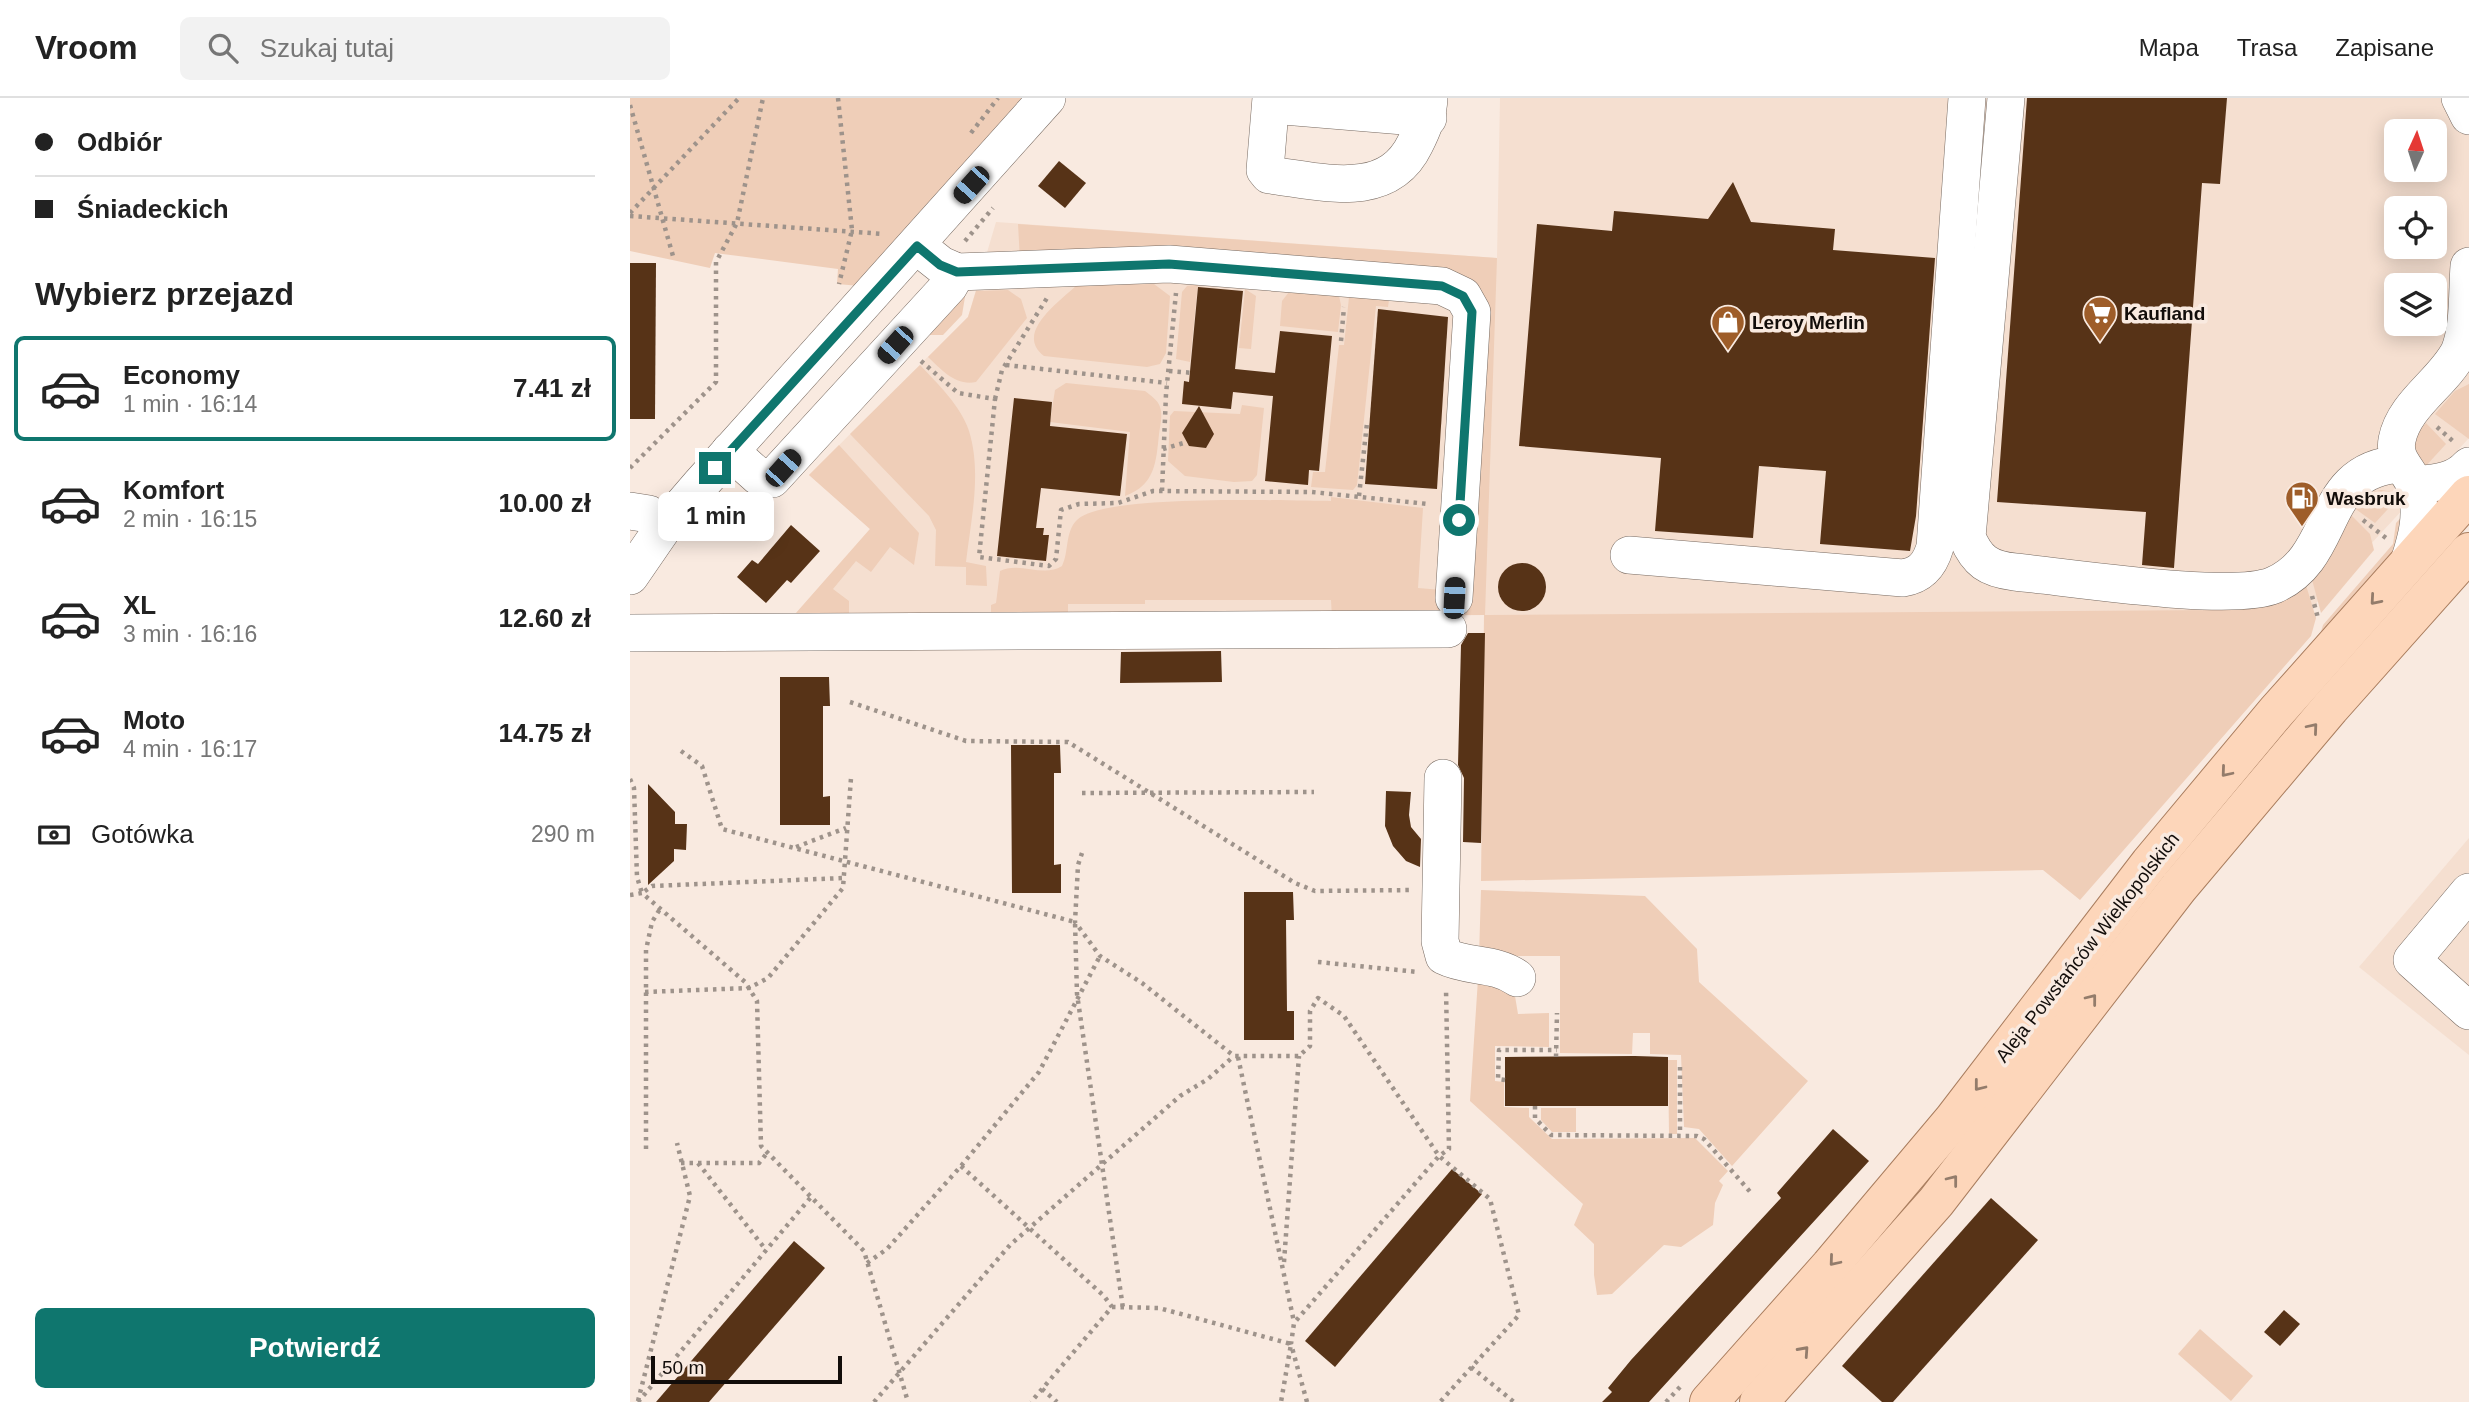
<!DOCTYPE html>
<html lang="pl">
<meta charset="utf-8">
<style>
:root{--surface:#fff;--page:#f2f2f2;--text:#222;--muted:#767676;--line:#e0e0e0;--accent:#0f766e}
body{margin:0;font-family:Arial,sans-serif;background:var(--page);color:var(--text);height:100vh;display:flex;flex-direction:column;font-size:26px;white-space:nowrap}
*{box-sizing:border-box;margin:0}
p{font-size:23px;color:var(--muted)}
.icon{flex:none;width:38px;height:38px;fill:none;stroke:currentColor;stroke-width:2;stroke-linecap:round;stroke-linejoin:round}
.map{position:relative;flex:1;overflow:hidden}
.details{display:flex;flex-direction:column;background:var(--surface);width:630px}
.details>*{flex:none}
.banner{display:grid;align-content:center;height:154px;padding:0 35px;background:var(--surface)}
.needle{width:46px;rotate:3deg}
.tools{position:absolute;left:1754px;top:21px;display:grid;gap:14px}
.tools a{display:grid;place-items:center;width:63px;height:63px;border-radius:10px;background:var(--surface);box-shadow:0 4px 18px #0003;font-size:35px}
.scale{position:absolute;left:21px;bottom:18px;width:191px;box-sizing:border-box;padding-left:7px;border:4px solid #120d0a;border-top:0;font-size:19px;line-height:24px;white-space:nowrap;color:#120d0a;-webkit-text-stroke:5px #f9eae0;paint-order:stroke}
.end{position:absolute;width:32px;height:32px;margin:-16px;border:9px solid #0f766e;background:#fff;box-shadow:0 0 0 4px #fff}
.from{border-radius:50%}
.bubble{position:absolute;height:49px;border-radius:10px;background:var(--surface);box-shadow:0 4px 18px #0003;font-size:23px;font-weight:600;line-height:49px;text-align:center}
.car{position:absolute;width:21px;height:42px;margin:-21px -10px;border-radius:9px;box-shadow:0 0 5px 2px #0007;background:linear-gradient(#222 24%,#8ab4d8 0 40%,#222 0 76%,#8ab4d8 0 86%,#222 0)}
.banner b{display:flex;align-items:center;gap:24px;height:66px;font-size:26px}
.banner b+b{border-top:2px solid var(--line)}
.banner i{width:18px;height:18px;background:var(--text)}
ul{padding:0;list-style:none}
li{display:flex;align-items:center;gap:21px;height:105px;margin:0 14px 10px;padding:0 21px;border:4px solid transparent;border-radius:10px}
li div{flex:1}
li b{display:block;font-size:26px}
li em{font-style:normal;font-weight:600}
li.current{border-color:var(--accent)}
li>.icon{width:63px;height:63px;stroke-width:1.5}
h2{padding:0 35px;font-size:32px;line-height:84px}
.pay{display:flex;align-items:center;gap:18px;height:77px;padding:0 35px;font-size:26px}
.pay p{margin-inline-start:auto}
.action{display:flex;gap:14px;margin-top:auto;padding:14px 35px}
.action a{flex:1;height:80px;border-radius:10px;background:var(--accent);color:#fff;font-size:28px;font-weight:600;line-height:80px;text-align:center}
header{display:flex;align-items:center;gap:42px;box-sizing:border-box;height:98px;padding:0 35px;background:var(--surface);border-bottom:2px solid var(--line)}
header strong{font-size:33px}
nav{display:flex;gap:38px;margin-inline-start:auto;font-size:24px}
.search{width:490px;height:63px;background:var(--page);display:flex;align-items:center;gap:18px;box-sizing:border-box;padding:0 24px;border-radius:10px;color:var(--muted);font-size:26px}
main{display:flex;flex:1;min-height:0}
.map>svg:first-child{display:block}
</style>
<header>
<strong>Vroom</strong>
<div class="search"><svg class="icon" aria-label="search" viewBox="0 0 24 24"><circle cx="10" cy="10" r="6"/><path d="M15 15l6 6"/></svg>Szukaj tutaj</div>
<nav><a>Mapa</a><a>Trasa</a><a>Zapisane</a></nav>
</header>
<main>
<section class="details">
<div class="banner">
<b><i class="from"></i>Odbiór</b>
<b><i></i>Śniadeckich</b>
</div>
<h2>Wybierz przejazd</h2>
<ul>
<li class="current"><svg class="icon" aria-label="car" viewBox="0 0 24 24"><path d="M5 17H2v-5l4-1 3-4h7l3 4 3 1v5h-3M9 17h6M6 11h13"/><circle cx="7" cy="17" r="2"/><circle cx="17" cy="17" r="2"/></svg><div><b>Economy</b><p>1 min · 16:14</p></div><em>7.41 zł</em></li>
<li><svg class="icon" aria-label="car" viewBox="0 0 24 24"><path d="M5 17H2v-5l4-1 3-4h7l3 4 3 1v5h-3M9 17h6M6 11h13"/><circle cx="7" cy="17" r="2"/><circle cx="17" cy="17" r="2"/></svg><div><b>Komfort</b><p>2 min · 16:15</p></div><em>10.00 zł</em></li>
<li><svg class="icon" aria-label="car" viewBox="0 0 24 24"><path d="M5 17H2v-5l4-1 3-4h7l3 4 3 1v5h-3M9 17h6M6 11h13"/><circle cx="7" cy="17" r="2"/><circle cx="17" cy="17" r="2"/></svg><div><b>XL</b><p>3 min · 16:16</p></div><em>12.60 zł</em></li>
<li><svg class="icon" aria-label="car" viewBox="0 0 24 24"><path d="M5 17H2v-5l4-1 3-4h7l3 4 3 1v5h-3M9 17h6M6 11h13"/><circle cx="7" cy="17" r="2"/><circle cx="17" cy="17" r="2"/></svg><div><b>Moto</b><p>4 min · 16:17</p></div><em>14.75 zł</em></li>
</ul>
<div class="pay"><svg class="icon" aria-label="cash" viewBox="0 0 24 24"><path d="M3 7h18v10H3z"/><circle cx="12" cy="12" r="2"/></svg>Gotówka<p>290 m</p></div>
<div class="action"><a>Potwierdź</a></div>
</section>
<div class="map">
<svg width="1839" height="1304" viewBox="0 0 1839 1304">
<rect width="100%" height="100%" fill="#f9eae0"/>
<g fill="#f5dfd0" fill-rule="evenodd">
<path d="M870,0H1839V340L1664,529L854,517L361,527L159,523L240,431L179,377L338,219L366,124L867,160ZM1766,33H1804V72H1766ZM1766,110H1804V149H1766ZM1766,187H1804V226H1766Z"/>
<polygon points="1839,740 1839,957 1729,869"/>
</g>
<g fill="#efceb8">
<polygon points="0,0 401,0 230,188 207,186 208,171 85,155 80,170 0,153"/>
<polygon points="388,126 867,160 855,517 1587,512 1675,484 1686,520 1681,538 1450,802 1413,772 851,783 854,517 835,517 853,205 390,162"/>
<path d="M524,186L540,198L536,255L530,266L517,269L414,258C384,235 429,204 447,187Z"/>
<polygon points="568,186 560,264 546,261 552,194 557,188"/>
<polygon points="615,191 626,198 621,251 609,250"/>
<polygon points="328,192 335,199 332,217 313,237 288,237"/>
<path d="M378,192L391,201L397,220L346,284C325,288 312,272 298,259L338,219L346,193Z"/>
<polygon points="659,194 709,198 711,207 708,234 650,228 652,203"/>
<polygon points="719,199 759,202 758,209 746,208 727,387 723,392 681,389 683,374 695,374 709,247 714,247"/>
<path d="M290,267C307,285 331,308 339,333C352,375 341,421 336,464L356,468L357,488L336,487V469L305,468L306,432L299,418L220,336Z"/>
<path d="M436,285L515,293C520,297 528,302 530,309C533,317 530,328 529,336C526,365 525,387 495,398L500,334L420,324L425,292Z"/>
<polygon points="1839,286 1839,341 1805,316 1825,293"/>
<polygon points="612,307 634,310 627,377 622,383 604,384 555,378 538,363 540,318 544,313 610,316"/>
<path d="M1796,325L1816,346L1793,371C1781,353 1781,342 1796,325Z"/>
<polygon points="209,347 289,435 284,467 260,449 241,474 226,463 203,491 219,503 219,523 159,523 240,431 179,377"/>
<polygon points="1751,392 1763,394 1769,399 1745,425 1720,407 1738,395"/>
<path d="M701,399L793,410L788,490L812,492L813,518L702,520L701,502H515V506H438V525L361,527V507L366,505L370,473C389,463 413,480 432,468C439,454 435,435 446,423C469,395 658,403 701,403Z"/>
<polygon points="1779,411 1780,438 1688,544 1693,527 1763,446 1766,425"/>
<polygon points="1716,412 1740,436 1744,452 1691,515 1681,478"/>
<polygon points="851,792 1015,798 1067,851 1069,884 1178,983 1102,1068 1069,1031 1054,1029 1051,957 1020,956 1020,935 1003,935 1002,956 930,955 930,858 849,858"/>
<polygon points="848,881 880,890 885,898 888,916 919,915 919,949 865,948 865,983 874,984 874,1009 899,1010 899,1019 922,1041 1065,1040 1098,1073 1089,1083 1093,1087 1085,1105 1083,1127 1051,1149 1034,1147 982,1196 967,1197 964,1177 964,1146 944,1127 953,1106 840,1003"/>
<polygon points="1038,962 1047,962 1047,1036 1039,1036"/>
<polygon points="911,1010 946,1010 946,1034 922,1034 911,1022"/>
<polygon points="1570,1231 1623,1278 1601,1303 1548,1256"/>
</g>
<g fill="#573317">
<polygon points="1397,0 1597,0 1590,86 1572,85 1544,470 1512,467 1516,414 1367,404"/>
<polygon points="429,63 456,85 435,110 408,88"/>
<polygon points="1103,84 1121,124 1205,131 1203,152 1305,160 1286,418 1280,453 1190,446 1196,373 1129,368 1123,440 1025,433 1031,360 889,348 907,126 982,133 984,113 1078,121"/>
<polygon points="0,165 26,165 25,321 0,321"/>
<polygon points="568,189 613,193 605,271 645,275 650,233 702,238 689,373 679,372 678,387 635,383 643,298 603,294 601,311 552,306 554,283 559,284"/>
<polygon points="748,211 818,219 807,391 735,386"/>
<polygon points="384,300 422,304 420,328 497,336 490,398 411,390 406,430 414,430 413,437 419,437 416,463 367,458"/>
<polygon points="569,308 584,336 576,350 559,348 552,335"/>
<polygon points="161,427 190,453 161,485 157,482 136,505 107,479 122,462 128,466"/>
<circle cx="892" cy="489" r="24"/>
<polygon points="838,535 855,535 851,745 833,744 834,680 828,667 831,547"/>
<polygon points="591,553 592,584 490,585 491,554"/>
<polygon points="150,579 199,579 200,608 193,608 193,699 200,698 200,727 150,727"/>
<polygon points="381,647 430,647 431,675 424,675 424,767 431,766 431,795 382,795"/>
<polygon points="18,686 45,714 45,726 57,726 56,752 44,751 44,763 18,787"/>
<polygon points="756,693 781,694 779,717 781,729 791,741 790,769 776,763 763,748 755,728"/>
<polygon points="614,794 663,794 664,822 656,822 657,913 664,913 664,942 614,942"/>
<polygon points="1005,958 1038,959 1038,1008 875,1008 875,959"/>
<polygon points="1203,1031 1239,1063 1019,1304 972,1304 982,1294 978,1290 1001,1262 1151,1100 1147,1095"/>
<polygon points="822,1071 852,1096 705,1269 675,1243"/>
<polygon points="1361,1100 1408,1142 1263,1304 1252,1304 1212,1268"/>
<polygon points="164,1143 195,1170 79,1304 26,1304"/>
<polygon points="1654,1212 1670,1226 1650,1248 1634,1234"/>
</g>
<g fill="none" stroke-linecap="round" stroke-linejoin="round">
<g stroke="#776a61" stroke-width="38">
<g id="minor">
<path d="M641,0L635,72L639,77C690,83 757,104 785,46C793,30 798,18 799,0"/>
<path d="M1376,0L1337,439C1347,463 1358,471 1385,474C1438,479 1602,505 1644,487C1710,458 1686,371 1771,366"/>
<polyline points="1830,0 1839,18"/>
<polyline points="641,7 798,20"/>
<polyline points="287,148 311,167 327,174 539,166 812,188 833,198 842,214 824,500"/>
<polyline points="100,353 129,379 142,381 319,188 327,174"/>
<path d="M1785,387C1805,385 1825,384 1839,368"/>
<polyline points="0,413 19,416 35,428"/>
<path d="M999,457L1273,480C1292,477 1300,466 1305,449L1337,0"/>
<path d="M1779,464C1787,439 1793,417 1786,390C1780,372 1763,363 1767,342C1774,306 1813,285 1829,254C1839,230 1837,194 1839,168"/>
<polyline points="0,478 33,430 70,387 417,0"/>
<polyline points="0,535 818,531"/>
<path d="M813,680L810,843L814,858C838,870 865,864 887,880"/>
<polyline points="1839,794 1782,862 1839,913"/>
</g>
</g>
<g stroke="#a97d5e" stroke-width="40">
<g id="major">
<polyline points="1079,1304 1200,1168 1323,1022 1520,765 1646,614 1839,397"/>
<polyline points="1129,1304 1306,1104 1549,789 1700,610 1839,454"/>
</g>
</g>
<g stroke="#9e938b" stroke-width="4.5" stroke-dasharray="3.5 5" stroke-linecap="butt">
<polyline points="208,0 222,132 209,186"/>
<polyline points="0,7 43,158"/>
<polyline points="341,35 368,0"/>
<polyline points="0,115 109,0"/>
<polyline points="0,118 254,136"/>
<polyline points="335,143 363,110"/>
<polyline points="711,243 714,209"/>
<polyline points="291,263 328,295 365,301 349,459 419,468 426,461 431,412 449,406 488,405 523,393 682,394 798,406"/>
<polyline points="376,267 537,285"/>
<polyline points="539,273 564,275"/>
<polyline points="365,301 372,272 417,200"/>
<polyline points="1807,329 1824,344"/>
<polyline points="533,351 557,344"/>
<polyline points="0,370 86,284 86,164 107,125 133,0"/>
<polyline points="532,393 536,296 546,195"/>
<polyline points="729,398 737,325"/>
<polyline points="1733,422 1756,440"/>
<polyline points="1682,498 1688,520"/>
<polyline points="220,604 336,643 438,644 665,785 685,793 783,792"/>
<polyline points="51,653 72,668 92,731 445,824 447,896 493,1210"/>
<polyline points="0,681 4,690 7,779 12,795 22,788 213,780"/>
<polyline points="452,695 684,694"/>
<polyline points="166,749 216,730"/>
<polyline points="452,755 448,767 445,824 470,858 512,885 604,958 669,958 680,948 680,913 688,900 714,918 809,1058 860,1101 889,1217 810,1304"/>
<polyline points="0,797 12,795 115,884 127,903 131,1048 234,1153 278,1304"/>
<polyline points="688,864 788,874"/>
<polyline points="15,894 119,890 138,880 213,790 221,680"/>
<polyline points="608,959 664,1224"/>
<polyline points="926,959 927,915"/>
<polyline points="1050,969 1050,1036"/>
<polyline points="875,982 868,981 869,952 927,952"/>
<polyline points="905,1008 905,1020 921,1037 1067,1038 1074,1041 1122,1096"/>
<polyline points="16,1051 16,852 22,824 30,811"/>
<polyline points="51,1065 129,1065 137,1055"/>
<polyline points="68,1065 136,1152"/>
<polyline points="331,1068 474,1198 482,1209 401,1304"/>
<polyline points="654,1164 669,958"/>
<polyline points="237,1165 257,1151 331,1068 409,974 470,858"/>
<polyline points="482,1209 529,1210 661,1246 651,1304"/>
<polyline points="841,1269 884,1304"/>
<polyline points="412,1291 427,1304"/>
<polyline points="8,1303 60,1098 47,1045"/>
<polyline points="8,1304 181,1099"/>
<polyline points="244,1304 380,1147 550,998 578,981 604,958"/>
<polyline points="677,1304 661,1246 664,1225 809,1058 819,1051 816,891"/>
<polyline points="1036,1304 1050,1289"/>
</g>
<use href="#minor" stroke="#fff" stroke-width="37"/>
<use href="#major" stroke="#fdd6ba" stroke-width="38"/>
</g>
<defs><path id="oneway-chevron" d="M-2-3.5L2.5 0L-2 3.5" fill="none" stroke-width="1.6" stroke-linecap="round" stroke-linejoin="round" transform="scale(1.75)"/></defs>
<g stroke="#937c6b">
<use href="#oneway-chevron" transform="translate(1745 502) rotate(131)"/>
<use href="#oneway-chevron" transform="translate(1683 630) rotate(-50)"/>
<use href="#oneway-chevron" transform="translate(1596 674) rotate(130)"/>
<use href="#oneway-chevron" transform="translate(1462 901) rotate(-52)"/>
<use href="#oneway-chevron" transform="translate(1349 988) rotate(128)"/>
<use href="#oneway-chevron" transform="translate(1323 1082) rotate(-52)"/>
<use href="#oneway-chevron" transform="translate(1204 1163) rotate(130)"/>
<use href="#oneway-chevron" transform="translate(1174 1253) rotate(-48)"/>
</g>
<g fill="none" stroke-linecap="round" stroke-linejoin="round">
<polyline stroke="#0f766e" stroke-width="9" points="85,370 287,148 310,167 327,174 539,166 812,188 833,198 842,214 829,422"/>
</g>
<defs>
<g id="supermarket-pin" transform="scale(1.75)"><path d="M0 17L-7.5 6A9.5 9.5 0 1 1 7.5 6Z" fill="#9e5d29" stroke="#f9eae0"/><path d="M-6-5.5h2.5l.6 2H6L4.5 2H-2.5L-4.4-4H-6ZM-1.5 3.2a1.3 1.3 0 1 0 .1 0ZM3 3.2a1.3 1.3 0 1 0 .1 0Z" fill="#fff"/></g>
<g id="shop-pin" transform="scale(1.75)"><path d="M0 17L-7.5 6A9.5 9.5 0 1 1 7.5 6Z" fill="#9e5d29" stroke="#f9eae0"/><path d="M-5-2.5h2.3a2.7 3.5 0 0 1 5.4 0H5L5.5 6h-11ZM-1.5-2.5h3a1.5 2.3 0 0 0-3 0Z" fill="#fff"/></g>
<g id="fuel-pin" transform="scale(1.75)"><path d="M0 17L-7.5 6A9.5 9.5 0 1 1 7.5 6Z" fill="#9e5d29" stroke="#f9eae0"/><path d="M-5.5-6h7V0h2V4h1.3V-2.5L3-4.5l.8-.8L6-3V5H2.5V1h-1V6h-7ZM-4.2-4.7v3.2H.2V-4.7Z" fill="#fff"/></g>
</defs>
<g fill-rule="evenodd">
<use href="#supermarket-pin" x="1470" y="215"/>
<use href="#shop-pin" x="1098" y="224"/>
<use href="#fuel-pin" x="1672" y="400"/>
</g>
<g text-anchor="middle" stroke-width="7" stroke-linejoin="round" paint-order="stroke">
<g font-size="19" font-weight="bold" fill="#120d0a" stroke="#f9eae0" text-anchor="start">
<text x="1494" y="222">Kaufland</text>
<text x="1122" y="231">Leroy Merlin</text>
<text x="1696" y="407">Wasbruk</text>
</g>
<g font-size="19" fill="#120d0a" stroke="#f9eae0">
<text transform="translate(1457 849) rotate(-52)" y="7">Aleja Powstańców Wielkopolskich</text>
</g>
</g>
</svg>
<div class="tools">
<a><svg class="needle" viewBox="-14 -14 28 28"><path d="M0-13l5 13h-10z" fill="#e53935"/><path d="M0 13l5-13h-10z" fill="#767676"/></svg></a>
<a><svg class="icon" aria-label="locate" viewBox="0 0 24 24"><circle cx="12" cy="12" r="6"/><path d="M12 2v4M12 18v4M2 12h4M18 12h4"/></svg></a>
<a><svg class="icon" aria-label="layers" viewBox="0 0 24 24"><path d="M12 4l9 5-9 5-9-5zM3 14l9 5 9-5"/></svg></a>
</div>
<div class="scale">50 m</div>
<i class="end from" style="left:829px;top:422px"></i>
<i class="end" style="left:85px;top:370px"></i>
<div class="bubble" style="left:28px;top:394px;width:116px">1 min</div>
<i class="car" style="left:341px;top:87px;rotate:222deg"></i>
<i class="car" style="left:265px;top:247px;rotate:222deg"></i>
<i class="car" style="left:153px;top:370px;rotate:42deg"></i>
<i class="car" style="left:824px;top:500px;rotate:3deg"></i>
</div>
</main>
